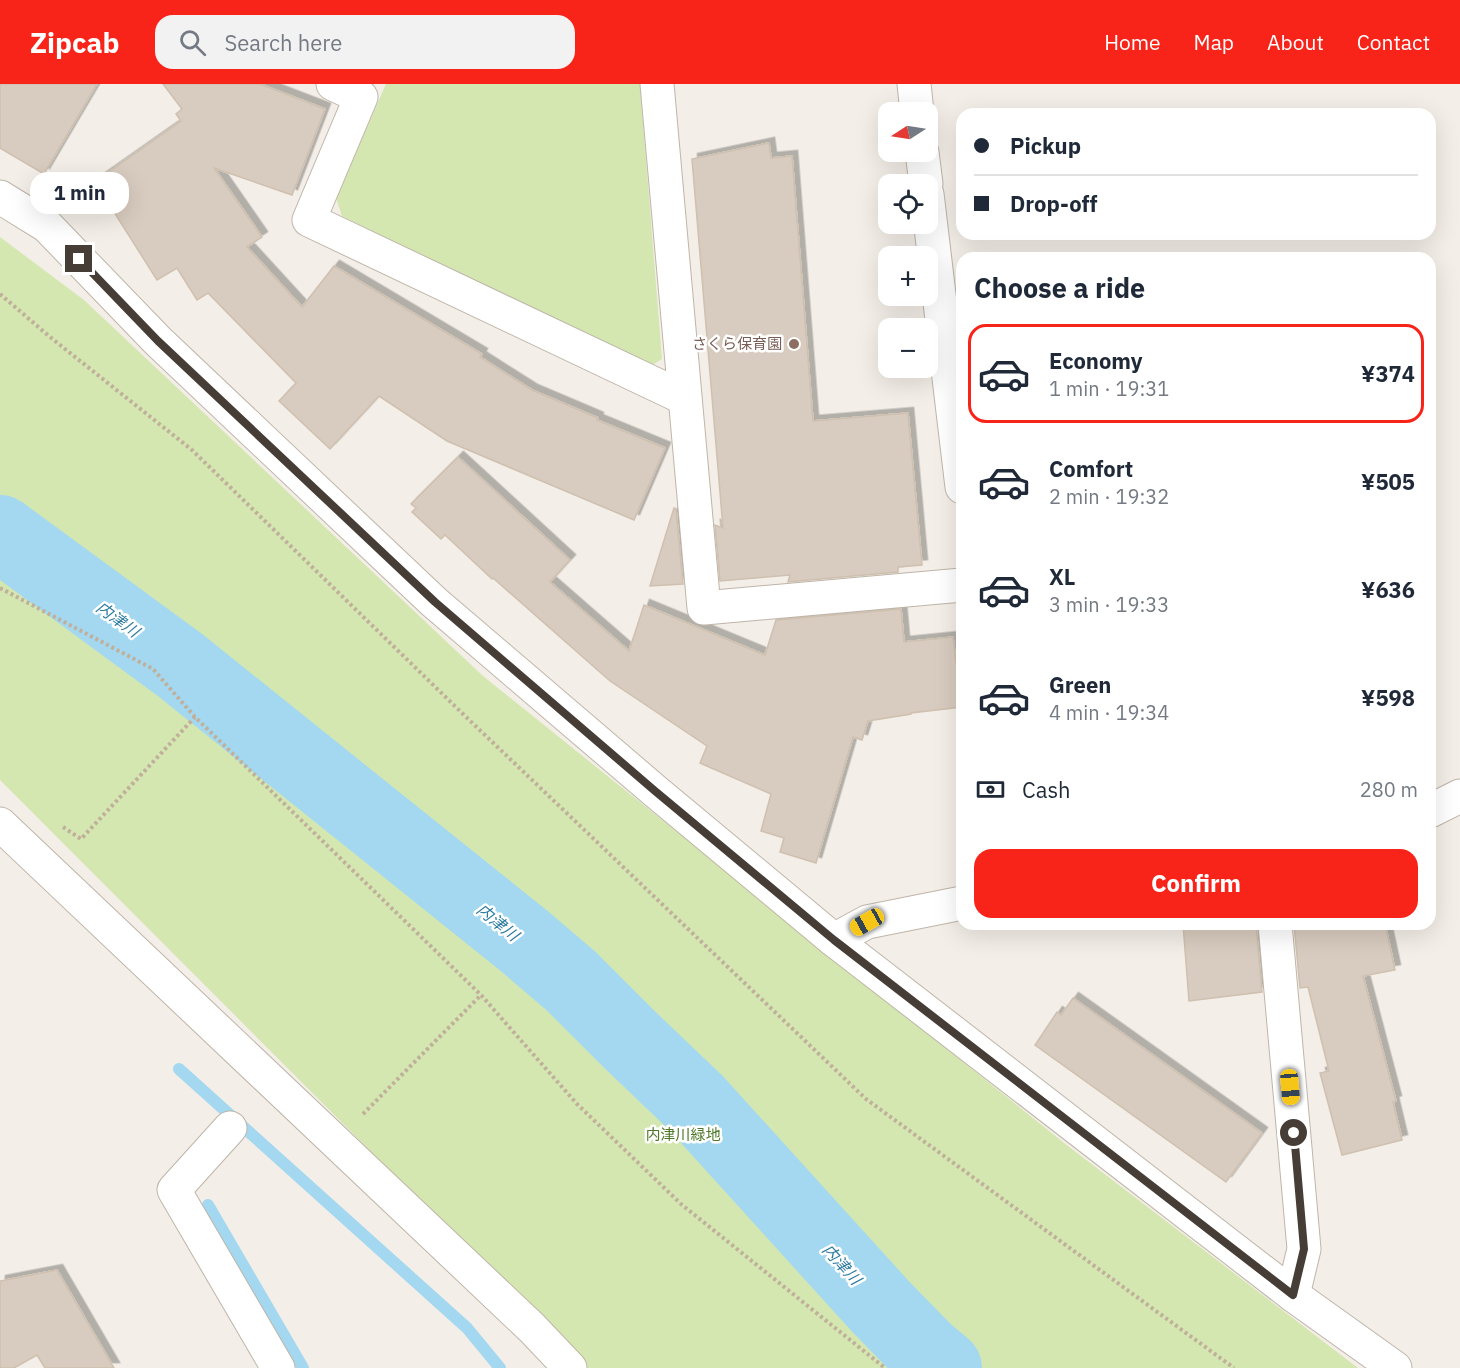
<!DOCTYPE html>
<meta charset="utf-8">
<style>
:root{--surface:#fff;--page:#f2f2f3;--text:#1f2937;--muted:#747a83;--line:#e0e1e3;--accent:#f82319}
body{margin:0;font-family:"IBM Plex Sans","Noto Sans JP",sans-serif;background:var(--page);color:var(--text);height:100vh;display:flex;flex-direction:column;font-size:22px;white-space:nowrap}
*{box-sizing:border-box;margin:0}
p{font-size:20px;color:var(--muted)}
.icon{flex:none;width:33px;height:33px;fill:none;stroke:currentColor;stroke-width:2;stroke-linecap:round;stroke-linejoin:round}
.map{position:relative;flex:1;overflow:hidden}
.sheet{position:absolute;left:956px;top:168px;width:480px;height:678px;display:flex;flex-direction:column;background:var(--surface);border-radius:18px;box-shadow:0 6px 24px #0002}
.sheet>*{flex:none}
.banner{position:absolute;left:956px;top:24px;width:480px;height:132px;border-radius:18px;box-shadow:0 6px 24px #0002;display:grid;align-content:center;height:132px;padding:0 18px;background:var(--surface)}
.needle{width:39px;rotate:258deg}
.buttons{position:absolute;left:878px;top:18px;display:grid;gap:12px}
.buttons a{display:grid;place-items:center;width:60px;height:60px;border-radius:12px;background:var(--surface);box-shadow:0 6px 24px #0002;font-size:30px}
.end{position:absolute;width:27px;height:27px;margin:-14px;border:8px solid #463e36;background:#fff;box-shadow:0 0 0 3px #fff}
.from{border-radius:50%}
.bubble{position:absolute;height:42px;border-radius:18px;background:var(--surface);box-shadow:0 6px 24px #0002;font-size:20px;font-weight:700;line-height:42px;text-align:center}
.car{position:absolute;width:18px;height:36px;margin:-18px -9px;border-radius:8px;box-shadow:0 0 4px 2px #0007;background:linear-gradient(#f5c518 24%,#345 0 40%,#f5c518 0 76%,#345 0 86%,#f5c518 0)}
.banner b{display:flex;align-items:center;gap:21px;height:57px;font-size:22px}
.banner b+b{border-top:2px solid var(--line)}
.banner i{width:15px;height:15px;background:var(--text)}
ul{padding:0;list-style:none}
li{display:flex;align-items:center;gap:18px;height:99px;margin:0 12px 9px;padding:0 6px;border:3px solid transparent;border-radius:18px}
li div{flex:1}
li b{display:block;font-size:22px}
li em{font-style:normal;font-weight:700}
li.on{border-color:var(--accent)}
li>.icon{width:54px;height:54px;stroke-width:1.5}
h2{padding:0 18px;font-size:27px;line-height:72px}
.pay{display:flex;align-items:center;gap:15px;height:66px;padding:0 18px;font-size:22px}
.pay p{margin-inline-start:auto}
.primary-button{display:flex;gap:12px;margin-top:auto;padding:12px 18px}
.primary-button a{flex:1;height:69px;border-radius:18px;background:var(--accent);color:#fff;font-size:24px;font-weight:700;line-height:69px;text-align:center}
header{display:flex;align-items:center;gap:36px;box-sizing:border-box;height:84px;padding:0 30px;background:var(--accent);color:#fff}
header strong{font-size:28px}
nav{display:flex;gap:33px;margin-inline-start:auto;font-size:21px}
.search{width:420px;height:54px;background:var(--page);display:flex;align-items:center;gap:15px;box-sizing:border-box;padding:0 21px;border-radius:18px;color:var(--muted);font-size:22px}
.map>svg:first-child{display:block}
</style>
<header>
<strong>Zipcab</strong>
<div class="search"><svg class="icon" aria-label="search" viewBox="0 0 24 24"><circle cx="10" cy="10" r="6"/><path d="M15 15l6 6"/></svg>Search here</div>
<nav><a>Home</a><a>Map</a><a>About</a><a>Contact</a></nav>
</header>
<div class="map">
<svg width="1460" height="1284" viewBox="0 0 1460 1284">
<defs>
<filter id="shadow"><feDropShadow dx="5.5" dy="-5.5" stdDeviation="0" flood-color="#0004"/></filter>
</defs>
<rect width="100%" height="100%" fill="#f3eee7"/>
<g fill="#d4e7b0">
<polygon points="386,0 640,0 662,275 646,285 342,132 336,114"/>
<polygon points="0,153 84,216 483,592 1064,1059 1358,1284 587,1284 0,696"/>
</g>
<g fill="none" stroke-linecap="round" stroke-linejoin="round">
<g stroke="#a3d8f0" stroke-width="12">
<polyline points="179,985 467,1244 500,1284"/>
<polyline points="208,1121 303,1284"/>
</g>
<polyline stroke="#a3d8f0" stroke-width="76" points="0,449 180,581 523,856 571,897 630,956 696,1019 881,1223 926,1269 944,1284"/>
</g>
<g fill="#d8cbbf" stroke="#cfc0af" stroke-width="1.5" filter="url(#shadow)">
<polygon points="0,0 97,0 44,90 0,64"/>
<polygon points="163,0 260,0 325,25 292,111 214,84 262,153 247,163 302,223 334,182 482,270 480,273 532,306 598,334 597,336 665,364 634,436 447,357 379,312 330,365 279,317 296,299 208,209 197,216 177,184 157,196 114,128 112,129 93,99 181,37 176,30 182,25"/>
<polygon points="769,59 771,74 792,72 813,337 908,329 922,481 898,483 898,488 788,498 790,491 720,497 715,441 723,444 692,75"/>
<polygon points="458,373 570,476 550,498 629,567 644,521 765,571 776,536 901,525 904,558 953,553 956,580 962,580 962,623 911,629 911,630 868,637 862,656 853,653 816,779 780,768 784,754 761,747 771,710 700,679 707,662 610,597 493,494 492,495 445,451 441,455 412,428 416,424 411,420"/>
<polygon points="674,424 676,425 683,500 650,502"/>
<polygon points="1183,840 1231,840 1232,844 1256,842 1262,908 1189,917"/>
<polygon points="1294,840 1385,840 1395,886 1363,892 1396,1017 1393,1018 1402,1056 1342,1071 1320,989 1329,987 1308,903 1300,904"/>
<polygon points="1073,914 1262,1049 1226,1098 1035,961 1057,928 1061,931"/>
<polygon points="57,1186 114,1284 45,1284 37,1271 14,1284 0,1284 0,1197"/>
</g>
<g fill="none" stroke-linecap="round" stroke-linejoin="round">
<g stroke="#bfb5a9" stroke-width="35">
<g id="minor">
<polyline points="333,0 361,13 309,136 684,314"/>
<polyline points="657,0 704,524 962,501"/>
<polyline points="914,0 917,28"/>
<polyline points="922,68 926,100"/>
<polyline points="927,110 962,403"/>
<polyline points="0,113 47,142 158,257 434,518 655,707 834,856 1293,1211 1395,1284"/>
<polyline points="1430,727 1460,712"/>
<polyline points="0,740 532,1244 570,1284"/>
<polyline points="1275,840 1304,1165 1293,1211"/>
<polyline points="834,856 867,838 962,819"/>
<polyline points="230,1044 174,1106 278,1284"/>
</g>
</g>
<g stroke="#c0af9b" stroke-width="4" stroke-dasharray="3 3" stroke-linecap="butt">
<polyline points="0,210 50,253 192,366 463,630 866,1015 1234,1284"/>
<polyline points="0,504 153,585 195,633 481,911 577,1020 681,1120 885,1284"/>
<polyline points="63,743 81,755 195,633"/>
<polyline points="363,1030 481,911"/>
</g>
<use href="#minor" stroke="#fff" stroke-width="33"/>
</g>
<g fill="none" stroke-linecap="round" stroke-linejoin="round">
<polyline stroke="#463e36" stroke-width="8" points="79,175 158,257 435,518 655,707 834,856 1293,1211 1304,1165 1294,1049"/>
</g>
<circle fill="#8d6e63" stroke="#fff" stroke-width="2" cx="794" cy="260" r="6"/>
<g text-anchor="middle" stroke-width="5" stroke-linejoin="round" paint-order="stroke">
<g font-size="15" fill="#785e54" stroke="#fff" text-anchor="end">
<text x="782" y="265">さくら保育園</text>
</g>
<g font-size="15" fill="#4f7829" stroke="#fff">
<text x="683" y="1056">内津川緑地</text>
</g>
<g font-size="16" font-style="italic" fill="#2d7ca1" stroke="#fff">
<text transform="translate(118 535) rotate(36)" y="6">内津川</text>
<text transform="translate(498 838) rotate(39)" y="6">内津川</text>
<text transform="translate(842 1180) rotate(48)" y="6">内津川</text>
</g>
</g>
</svg>
<div class="buttons">
<a><svg class="needle" viewBox="-14 -14 28 28"><path d="M0-13l5 13h-10z" fill="#e53935"/><path d="M0 13l5-13h-10z" fill="#747a83"/></svg></a>
<a><svg class="icon" aria-label="locate" viewBox="0 0 24 24"><circle cx="12" cy="12" r="6"/><path d="M12 2v4M12 18v4M2 12h4M18 12h4"/></svg></a>
<a>+</a>
<a>−</a>
</div>
<i class="end from" style="left:1294px;top:1049px"></i>
<i class="end" style="left:79px;top:175px"></i>
<div class="bubble" style="left:30px;top:88px;width:99px">1 min</div>
<i class="car" style="left:867px;top:838px;rotate:241deg"></i>
<i class="car" style="left:1290px;top:1003px;rotate:175deg"></i>
<div class="banner">
<b><i class="from"></i>Pickup</b>
<b><i></i>Drop-off</b>
</div>
<section class="sheet">
<h2>Choose a ride</h2>
<ul>
<li class="on"><svg class="icon" aria-label="car" viewBox="0 0 24 24"><path d="M5 17H2v-5l4-1 3-4h7l3 4 3 1v5h-3M9 17h6M6 11h13"/><circle cx="7" cy="17" r="2"/><circle cx="17" cy="17" r="2"/></svg><div><b>Economy</b><p>1 min · 19:31</p></div><em>¥374</em></li>
<li><svg class="icon" aria-label="car" viewBox="0 0 24 24"><path d="M5 17H2v-5l4-1 3-4h7l3 4 3 1v5h-3M9 17h6M6 11h13"/><circle cx="7" cy="17" r="2"/><circle cx="17" cy="17" r="2"/></svg><div><b>Comfort</b><p>2 min · 19:32</p></div><em>¥505</em></li>
<li><svg class="icon" aria-label="car" viewBox="0 0 24 24"><path d="M5 17H2v-5l4-1 3-4h7l3 4 3 1v5h-3M9 17h6M6 11h13"/><circle cx="7" cy="17" r="2"/><circle cx="17" cy="17" r="2"/></svg><div><b>XL</b><p>3 min · 19:33</p></div><em>¥636</em></li>
<li><svg class="icon" aria-label="car" viewBox="0 0 24 24"><path d="M5 17H2v-5l4-1 3-4h7l3 4 3 1v5h-3M9 17h6M6 11h13"/><circle cx="7" cy="17" r="2"/><circle cx="17" cy="17" r="2"/></svg><div><b>Green</b><p>4 min · 19:34</p></div><em>¥598</em></li>
</ul>
<div class="pay"><svg class="icon" aria-label="cash" viewBox="0 0 24 24"><path d="M3 7h18v10H3z"/><circle cx="12" cy="12" r="2"/></svg>Cash<p>280 m</p></div>
<div class="primary-button"><a>Confirm</a></div>
</section>
</div>
